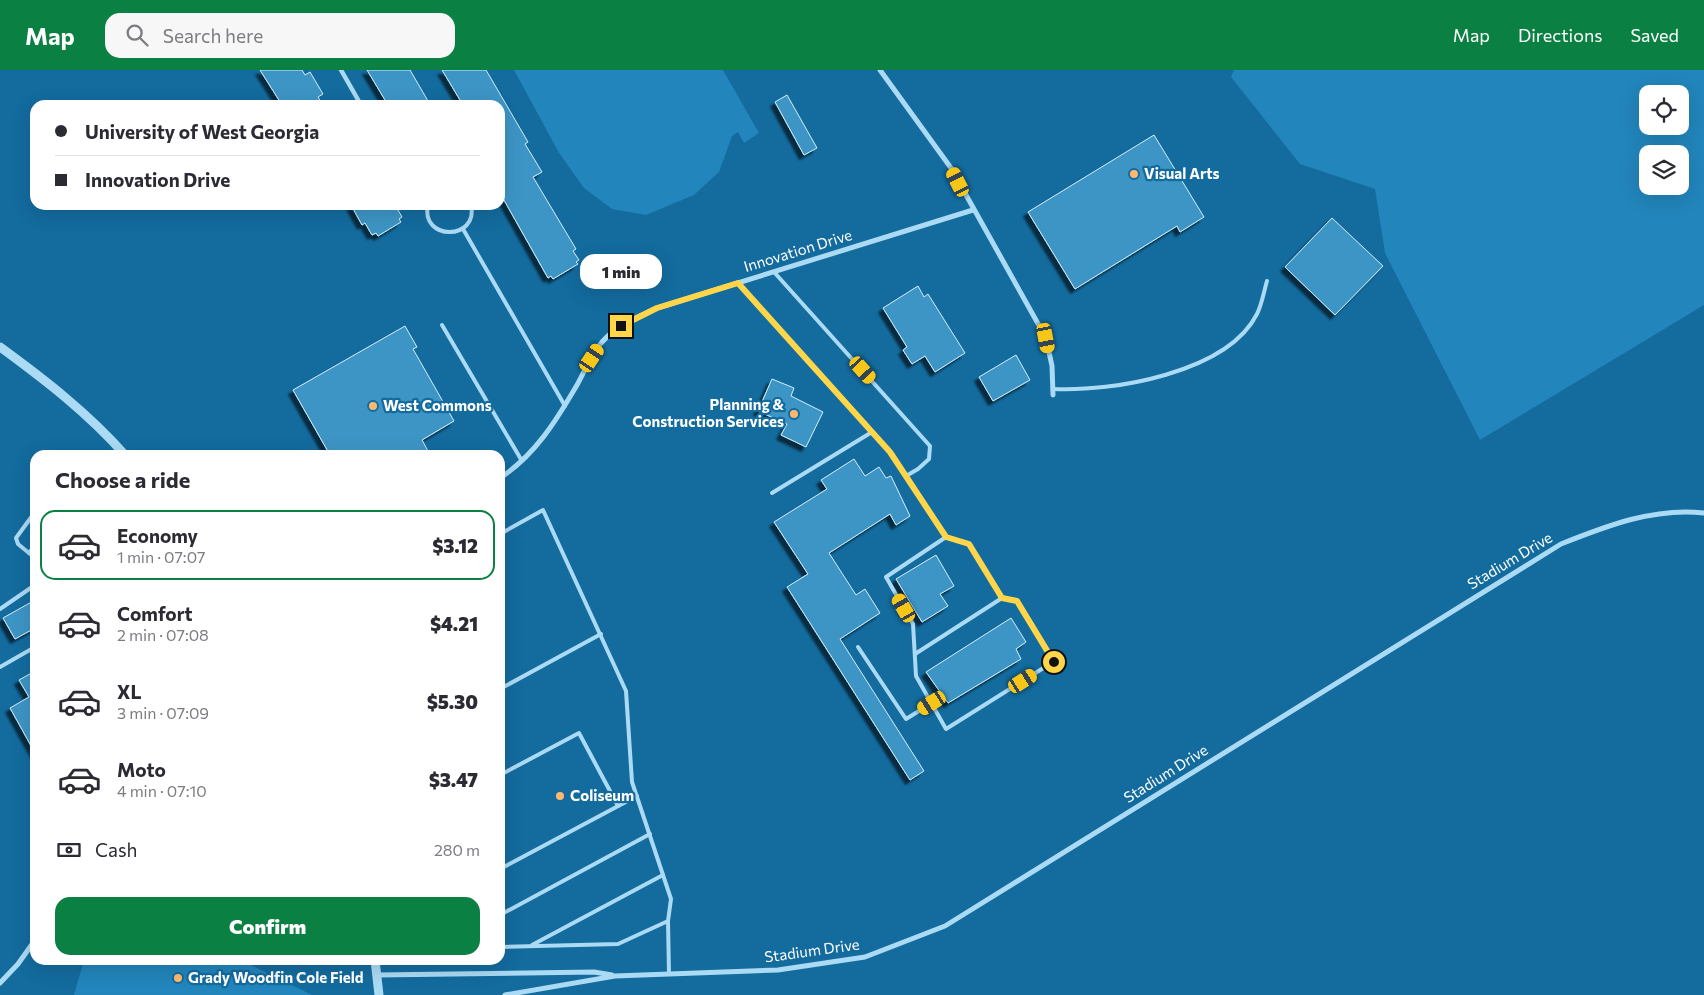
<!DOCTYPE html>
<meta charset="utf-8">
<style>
:root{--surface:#fff;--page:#f7f7f7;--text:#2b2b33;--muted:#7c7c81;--line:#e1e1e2;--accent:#0b8043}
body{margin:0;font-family:Commissioner,sans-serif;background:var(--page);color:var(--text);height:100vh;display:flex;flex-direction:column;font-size:19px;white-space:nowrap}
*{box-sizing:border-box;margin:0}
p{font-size:16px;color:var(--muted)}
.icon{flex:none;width:28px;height:28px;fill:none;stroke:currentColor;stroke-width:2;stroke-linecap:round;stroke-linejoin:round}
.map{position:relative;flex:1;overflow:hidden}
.panel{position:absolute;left:30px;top:380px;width:475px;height:515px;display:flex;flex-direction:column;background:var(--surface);border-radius:15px;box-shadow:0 5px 20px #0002}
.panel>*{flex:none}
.banner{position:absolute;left:30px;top:30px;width:475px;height:110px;border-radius:15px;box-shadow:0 5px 20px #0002;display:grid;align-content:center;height:110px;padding:0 25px;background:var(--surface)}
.buttons{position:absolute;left:1639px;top:15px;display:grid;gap:10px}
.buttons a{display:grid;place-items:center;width:50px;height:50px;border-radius:10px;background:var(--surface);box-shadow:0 5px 20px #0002;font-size:25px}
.end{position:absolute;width:22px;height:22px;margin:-11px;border:6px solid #ffd54a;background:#111;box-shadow:0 0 0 2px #111}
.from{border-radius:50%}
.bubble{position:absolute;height:35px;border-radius:15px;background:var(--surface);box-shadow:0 5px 20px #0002;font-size:16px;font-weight:800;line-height:35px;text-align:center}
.car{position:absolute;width:15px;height:30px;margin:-15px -8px;border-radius:6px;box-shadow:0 0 4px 1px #0007;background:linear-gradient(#f5c518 24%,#345 0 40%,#f5c518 0 76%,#345 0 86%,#f5c518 0)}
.banner b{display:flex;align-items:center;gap:18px;height:48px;font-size:19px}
.banner b+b{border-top:1px solid var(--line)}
.banner i{width:12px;height:12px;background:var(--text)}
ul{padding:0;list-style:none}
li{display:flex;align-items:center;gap:15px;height:70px;margin:0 10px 8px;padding:0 15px;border:2px solid transparent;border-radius:15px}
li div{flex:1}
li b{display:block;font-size:19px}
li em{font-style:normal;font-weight:800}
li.active{border-color:var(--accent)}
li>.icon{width:45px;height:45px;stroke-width:1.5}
h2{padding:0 25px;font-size:22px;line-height:60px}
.pay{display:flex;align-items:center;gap:12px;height:55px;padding:0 25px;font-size:19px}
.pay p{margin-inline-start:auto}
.primary-button{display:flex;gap:10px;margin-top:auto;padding:10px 25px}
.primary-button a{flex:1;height:58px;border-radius:15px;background:var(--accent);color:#fff;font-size:20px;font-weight:800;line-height:58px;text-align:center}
header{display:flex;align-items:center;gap:30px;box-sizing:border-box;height:70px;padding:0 25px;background:var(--accent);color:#fff}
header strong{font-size:24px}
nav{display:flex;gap:28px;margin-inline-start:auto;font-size:18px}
.search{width:350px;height:45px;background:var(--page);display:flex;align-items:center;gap:12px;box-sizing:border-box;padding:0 18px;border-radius:15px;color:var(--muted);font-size:19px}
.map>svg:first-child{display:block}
</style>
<header>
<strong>Map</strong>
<div class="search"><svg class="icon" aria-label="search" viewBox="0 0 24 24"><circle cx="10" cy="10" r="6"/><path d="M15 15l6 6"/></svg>Search here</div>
<nav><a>Map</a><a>Directions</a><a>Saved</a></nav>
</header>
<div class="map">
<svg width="1704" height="925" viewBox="0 0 1704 925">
<defs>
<filter id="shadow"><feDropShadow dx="-4.5" dy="4.5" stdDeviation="1" flood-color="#0009"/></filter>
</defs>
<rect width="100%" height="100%" fill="#136b9e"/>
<g fill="#2285bb" fill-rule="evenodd">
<polygon points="514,0 723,0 759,63 744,73 738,62 732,66 719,102 694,125 646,145 612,139 584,118 559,83"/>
<path d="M1234,0H1704V235L1480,370L1385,183L1375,119L1300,94L1231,7ZM1648,24H1680V56H1648ZM1648,84H1680V116H1648Z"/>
<polygon points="84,890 241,890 312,925 74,925"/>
</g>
<g fill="#3d95c5" stroke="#d3effd" filter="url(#shadow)">
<polygon points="260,0 302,0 305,5 310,2 323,24 318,27 323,35 282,35"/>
<polygon points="367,0 410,0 428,31 422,35 388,35"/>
<polygon points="442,0 486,0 528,72 525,74 542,102 533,107 576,179 573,181 579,190 576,192 578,194 553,209 551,206 548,208 500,123 500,35 463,35"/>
<polygon points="787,25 817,78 804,85 775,32"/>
<polygon points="1154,65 1204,147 1180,162 1177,156 1075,219 1028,142"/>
<polygon points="351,135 395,135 402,147 399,149 401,152 378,166 376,163 372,165 365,153 362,155"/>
<polygon points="1332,148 1383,196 1335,245 1285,197"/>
<polygon points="918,216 924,227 928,224 965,283 935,302 925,286 912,294 903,280 907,277 883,238"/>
<polygon points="405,256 417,277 413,279 454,351 422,370 428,381 422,385 330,385 293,320"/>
<polygon points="1016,285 1030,310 993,331 979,307"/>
<polygon points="772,309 794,318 791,326 823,342 806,377 781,365 787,354 758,341"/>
<polygon points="854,389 865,406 879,397 886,408 891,406 910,446 896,455 890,444 829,483 856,525 865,519 880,543 840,569 924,701 910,710 787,517 808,504 774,452 827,419 821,410"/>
<polygon points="936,485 954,516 940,524 948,536 922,552 896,509"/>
<polygon points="35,530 35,558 15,569 3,548"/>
<polygon points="1011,548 1026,572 1016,579 1021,589 948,633 926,602"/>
<polygon points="35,601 35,683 10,638 29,627 19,610"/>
</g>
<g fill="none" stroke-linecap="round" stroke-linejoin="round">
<g stroke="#abdaf4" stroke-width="4">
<path d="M428,135C420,171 479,171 471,135"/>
<polyline points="463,159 565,336"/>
<polyline points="774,202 930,376 929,389 918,399 906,406"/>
<polyline points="738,213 890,382 946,467 969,474 1002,528 1017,531 1053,592 946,659 916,606 913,554 886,507 946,467"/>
<polyline points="442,255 522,391"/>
<path d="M1053,319C1112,322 1227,303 1257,244C1262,234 1264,221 1267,211"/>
<polyline points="772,423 872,362"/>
<polyline points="35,442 16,468 18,474 35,488"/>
<polyline points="500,464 543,440 626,621 632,712 671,829 668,851 669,904"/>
<polyline points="29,483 35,475"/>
<polyline points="0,539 35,515"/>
<polyline points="858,577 906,649 932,633"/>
<polyline points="915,584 1002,528"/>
<polyline points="0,597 35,577"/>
<polyline points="500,619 601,564"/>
<polyline points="500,705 579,663 618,736"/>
<polyline points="500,799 637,726"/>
<polyline points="500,845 650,764"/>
<polyline points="532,875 663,805"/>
<polyline points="500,877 618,874 668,851"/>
</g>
<polyline stroke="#abdaf4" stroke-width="4.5" points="341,0 361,35"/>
<g stroke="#abdaf4" stroke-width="5">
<polyline points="880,0 951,98 1046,268 1052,296 1053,325"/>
<path d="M500,408C535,385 556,351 577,315C585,300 592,284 602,272C617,255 638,247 657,238L973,140"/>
<polyline points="377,905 594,902 612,905"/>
<polyline points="0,913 18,894 35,870"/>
<path d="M505,925L615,906L778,900L865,887L945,856L1561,474C1606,456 1655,437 1704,443"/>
</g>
<g stroke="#abdaf4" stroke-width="9">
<path d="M0,277C45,310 88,343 125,385"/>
<polyline points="375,890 379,925"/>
</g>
</g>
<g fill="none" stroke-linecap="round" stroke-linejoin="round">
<polyline stroke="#ffd54a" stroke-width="6" points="621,256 657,238 738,213 890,382 946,467 969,474 1002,528 1017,531 1054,592"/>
</g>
<g fill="#ffb86e" stroke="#136b9e" stroke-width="2">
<circle cx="1134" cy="104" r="5"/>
<circle cx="373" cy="336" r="5"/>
<circle cx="794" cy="344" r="5"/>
<circle cx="560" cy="726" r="5"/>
<circle cx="178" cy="908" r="5"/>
</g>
<g text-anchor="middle" stroke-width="4.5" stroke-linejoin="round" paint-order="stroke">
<g font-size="15" font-weight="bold" fill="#fff" stroke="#136b9e" text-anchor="start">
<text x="1144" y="109">Visual Arts</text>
<text x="784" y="340" text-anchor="end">Planning &amp;<tspan x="784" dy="17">Construction Services</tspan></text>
<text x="383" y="341">West Commons</text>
<text x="570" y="731">Coliseum</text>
<text x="188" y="913">Grady Woodfin Cole Field</text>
</g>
<g font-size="15" fill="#fff" stroke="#136b9e">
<text transform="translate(798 181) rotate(-17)" y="5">Innovation Drive</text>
<text transform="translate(1510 491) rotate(-31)" y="5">Stadium Drive</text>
<text transform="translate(1166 704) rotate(-32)" y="5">Stadium Drive</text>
<text transform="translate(812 881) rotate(-8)" y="5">Stadium Drive</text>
</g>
</g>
</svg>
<div class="buttons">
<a><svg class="icon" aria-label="locate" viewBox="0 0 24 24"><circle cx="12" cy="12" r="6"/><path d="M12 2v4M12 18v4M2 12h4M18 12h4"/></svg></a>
<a><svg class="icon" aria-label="layers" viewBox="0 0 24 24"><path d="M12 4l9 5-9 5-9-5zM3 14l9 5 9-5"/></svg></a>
</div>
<i class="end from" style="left:1054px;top:592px"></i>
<i class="end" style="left:621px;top:256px"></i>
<div class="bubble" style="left:580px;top:184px;width:82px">1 min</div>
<i class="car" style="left:958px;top:112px;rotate:333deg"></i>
<i class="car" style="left:1046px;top:268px;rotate:169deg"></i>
<i class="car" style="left:592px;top:288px;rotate:34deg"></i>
<i class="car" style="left:863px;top:300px;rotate:138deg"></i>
<i class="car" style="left:904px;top:538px;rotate:330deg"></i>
<i class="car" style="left:1023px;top:611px;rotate:58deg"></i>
<i class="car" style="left:932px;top:633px;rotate:238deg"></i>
<div class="banner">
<b><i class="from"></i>University of West Georgia</b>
<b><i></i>Innovation Drive</b>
</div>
<section class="panel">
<h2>Choose a ride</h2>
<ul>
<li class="active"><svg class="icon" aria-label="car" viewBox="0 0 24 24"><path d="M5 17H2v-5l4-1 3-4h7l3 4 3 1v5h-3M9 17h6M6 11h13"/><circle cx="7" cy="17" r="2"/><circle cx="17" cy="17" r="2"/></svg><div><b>Economy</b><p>1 min · 07:07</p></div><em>$3.12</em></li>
<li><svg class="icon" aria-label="car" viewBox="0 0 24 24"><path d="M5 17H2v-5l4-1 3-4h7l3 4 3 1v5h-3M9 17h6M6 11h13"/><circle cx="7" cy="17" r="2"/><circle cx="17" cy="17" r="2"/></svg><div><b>Comfort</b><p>2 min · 07:08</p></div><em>$4.21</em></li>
<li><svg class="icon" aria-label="car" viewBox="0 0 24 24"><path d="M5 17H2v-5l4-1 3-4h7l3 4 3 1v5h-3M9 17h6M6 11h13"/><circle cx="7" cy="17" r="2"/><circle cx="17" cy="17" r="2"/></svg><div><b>XL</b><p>3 min · 07:09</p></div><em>$5.30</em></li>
<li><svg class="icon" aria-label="car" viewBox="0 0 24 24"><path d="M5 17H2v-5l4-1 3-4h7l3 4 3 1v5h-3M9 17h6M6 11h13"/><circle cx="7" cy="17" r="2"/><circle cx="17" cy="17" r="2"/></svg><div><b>Moto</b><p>4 min · 07:10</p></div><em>$3.47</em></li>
</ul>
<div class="pay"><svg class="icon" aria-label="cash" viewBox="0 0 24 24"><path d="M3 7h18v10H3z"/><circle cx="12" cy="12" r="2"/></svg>Cash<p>280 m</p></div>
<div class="primary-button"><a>Confirm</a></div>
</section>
</div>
